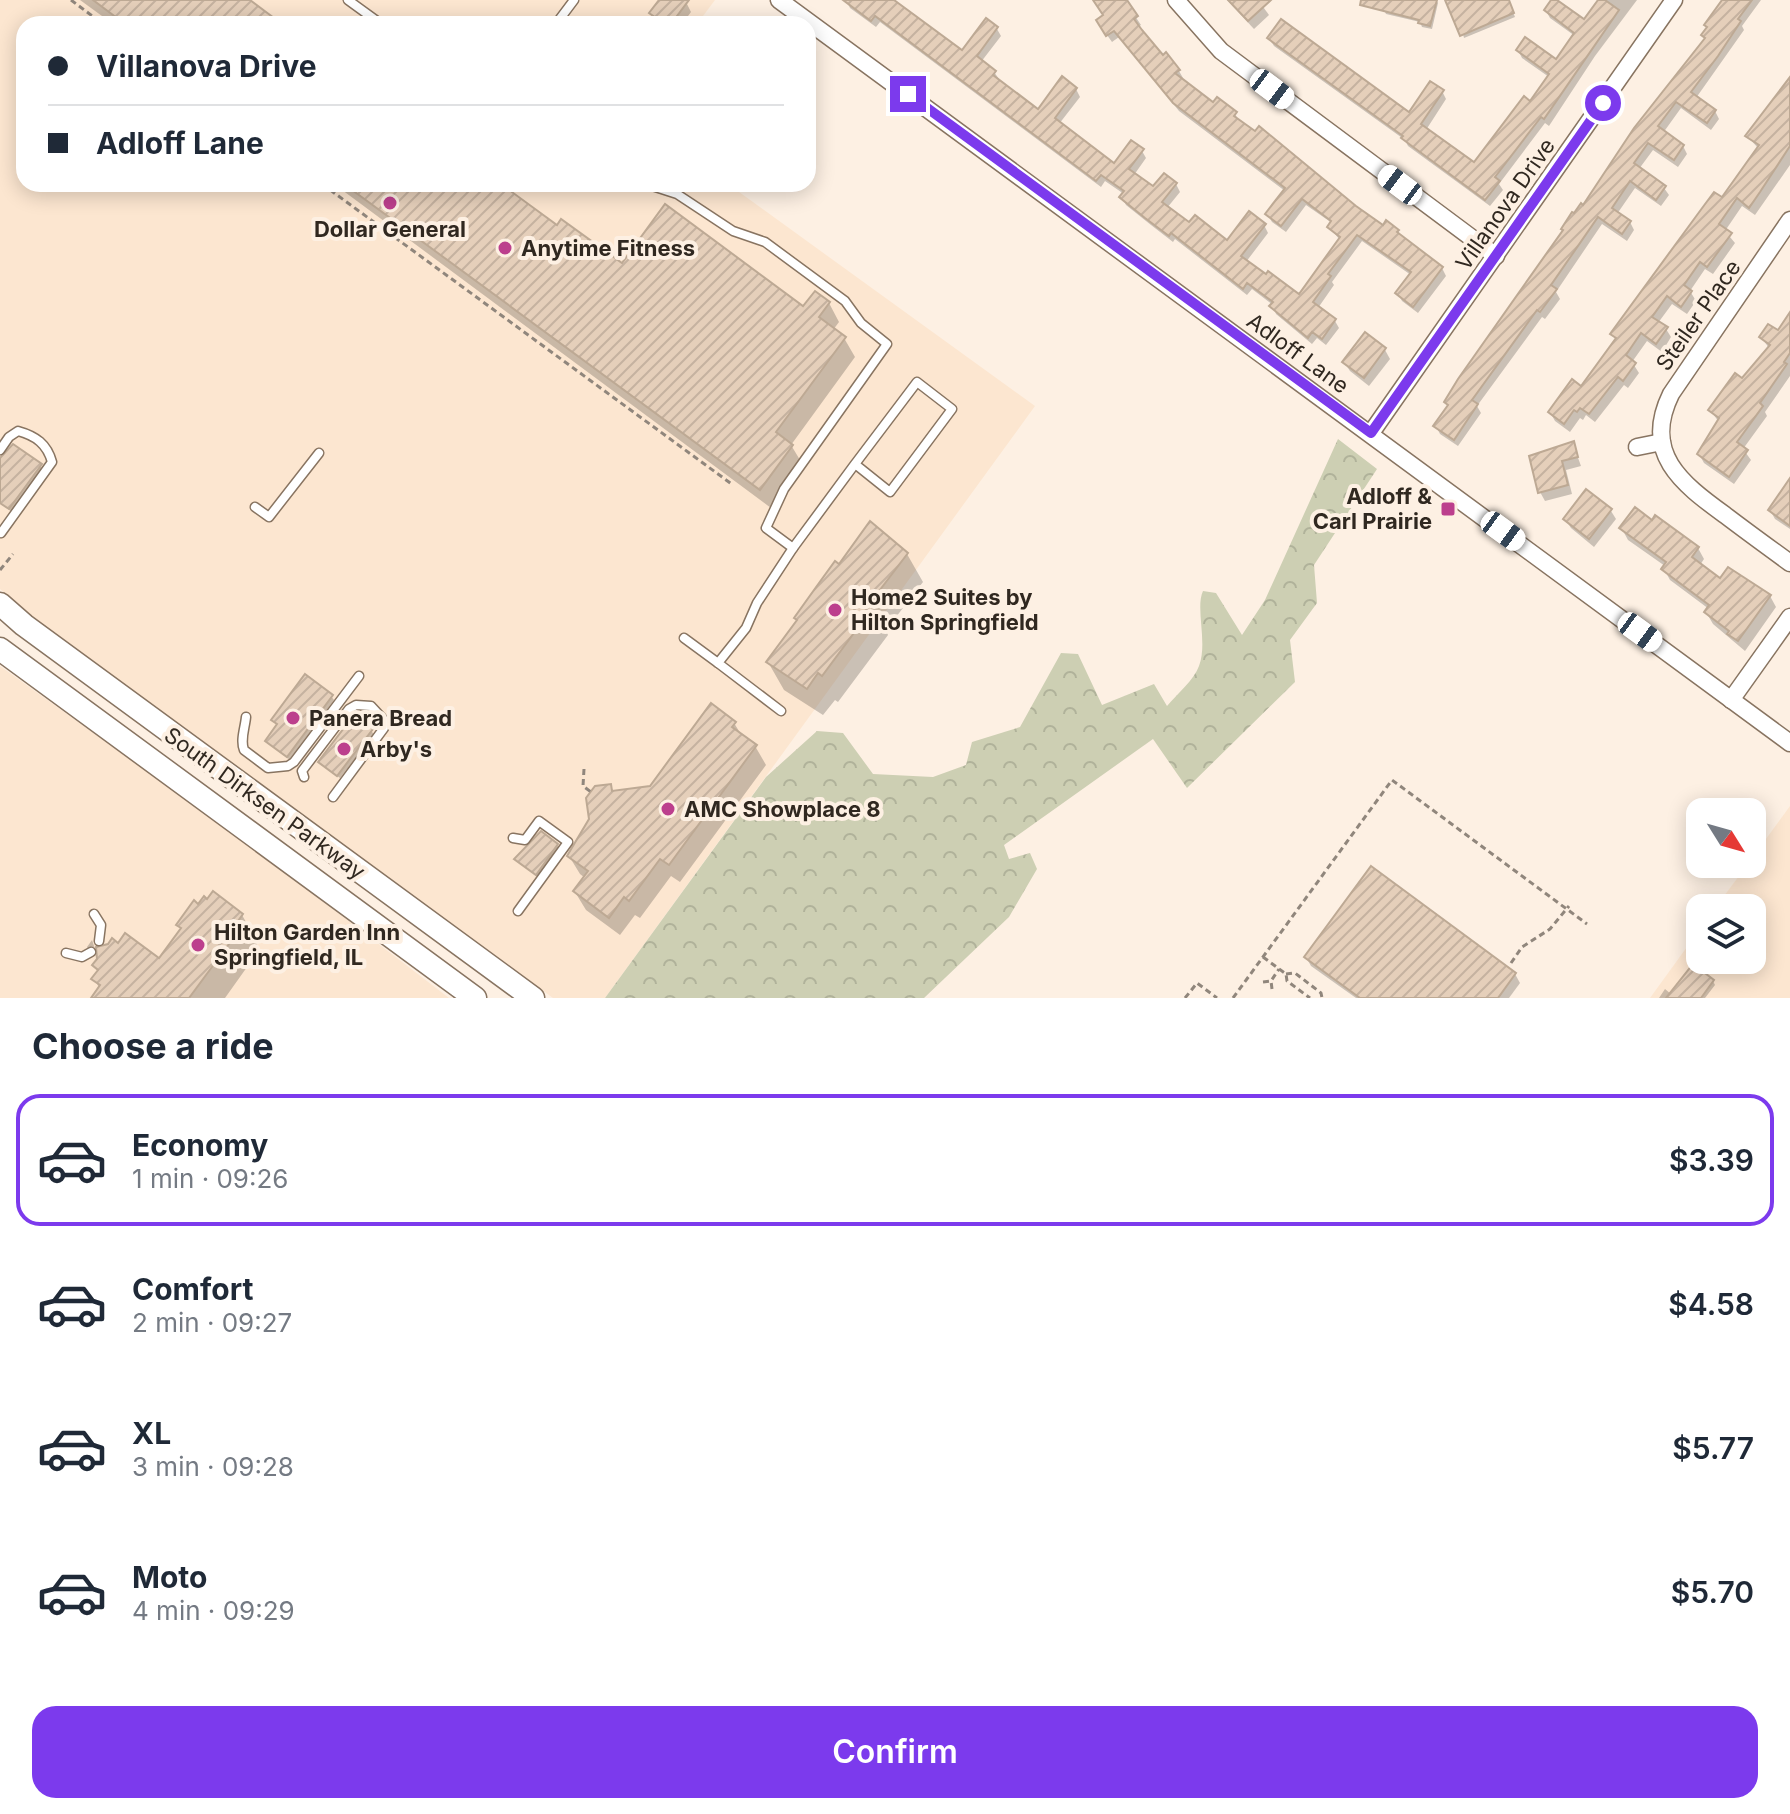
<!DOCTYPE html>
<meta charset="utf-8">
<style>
:root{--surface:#fff;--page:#f2f2f3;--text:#1f2937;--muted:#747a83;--line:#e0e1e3;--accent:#7c3aed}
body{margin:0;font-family:Inter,sans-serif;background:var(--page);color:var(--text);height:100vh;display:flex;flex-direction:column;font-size:30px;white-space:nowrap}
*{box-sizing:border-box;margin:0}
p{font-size:26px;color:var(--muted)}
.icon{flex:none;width:44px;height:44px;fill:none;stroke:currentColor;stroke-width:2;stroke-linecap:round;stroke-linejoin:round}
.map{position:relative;height:998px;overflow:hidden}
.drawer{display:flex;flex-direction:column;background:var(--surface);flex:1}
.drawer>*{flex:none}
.guide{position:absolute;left:16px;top:16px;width:800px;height:176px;border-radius:24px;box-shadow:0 4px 20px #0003;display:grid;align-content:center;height:176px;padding:0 32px;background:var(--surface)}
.needle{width:52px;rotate:127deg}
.controls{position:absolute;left:1686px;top:798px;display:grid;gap:16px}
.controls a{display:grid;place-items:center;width:80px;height:80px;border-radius:16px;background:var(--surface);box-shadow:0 4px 20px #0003;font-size:40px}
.end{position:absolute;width:36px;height:36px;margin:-18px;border:10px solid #7c3aed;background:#fff;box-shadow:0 0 0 4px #fff}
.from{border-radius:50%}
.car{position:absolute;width:24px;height:48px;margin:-24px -12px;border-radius:10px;box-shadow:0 0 6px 2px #0007;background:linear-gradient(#fff 24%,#345 0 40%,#fff 0 76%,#345 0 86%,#fff 0)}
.guide b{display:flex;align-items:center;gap:28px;height:76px;font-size:30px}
.guide b+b{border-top:2px solid var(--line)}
.guide i{width:20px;height:20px;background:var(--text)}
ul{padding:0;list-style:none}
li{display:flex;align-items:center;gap:24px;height:132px;margin:0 16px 12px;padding:0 16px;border:4px solid transparent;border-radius:24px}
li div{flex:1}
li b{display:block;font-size:30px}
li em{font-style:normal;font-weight:600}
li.current{border-color:var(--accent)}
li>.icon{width:72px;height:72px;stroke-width:1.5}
h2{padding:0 32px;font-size:36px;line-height:96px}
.button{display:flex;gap:16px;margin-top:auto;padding:16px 32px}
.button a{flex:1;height:92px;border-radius:24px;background:var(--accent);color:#fff;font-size:32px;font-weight:600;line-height:92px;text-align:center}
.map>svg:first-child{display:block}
</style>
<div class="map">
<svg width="1790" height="998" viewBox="0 0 1790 998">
<defs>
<pattern id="forest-crowns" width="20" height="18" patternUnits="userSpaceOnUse" patternTransform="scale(2)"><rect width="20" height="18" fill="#cdcfb3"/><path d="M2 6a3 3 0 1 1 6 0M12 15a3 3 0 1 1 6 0" fill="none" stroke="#b0b29a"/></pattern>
<pattern id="building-hatch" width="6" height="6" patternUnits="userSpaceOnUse" patternTransform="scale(2)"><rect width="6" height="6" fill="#e5cfba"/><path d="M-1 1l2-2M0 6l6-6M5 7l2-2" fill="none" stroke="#c5b2a0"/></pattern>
</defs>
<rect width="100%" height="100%" fill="#fdf0e3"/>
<g fill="#fce6d0">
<polygon points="0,0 715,0 697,24 24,24 24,184 728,184 1035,406 605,998 553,998 32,617 0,589"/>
<polygon points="0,666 251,846 449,998 0,998"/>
<polygon points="1790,806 1790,998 1650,998 1700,929 1700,960 1752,960 1752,908 1715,908 1748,864 1752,864 1752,858"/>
</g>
<path fill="url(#forest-crowns)" d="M1338,439L1377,469L1314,565L1317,603L1290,640L1295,682L1187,788L1153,739L1004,845L1009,859L1030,853L1037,869L1009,917L924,998H605L766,777L817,731L843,733L873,774L933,777L966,765L972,742L1020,727L1061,653L1078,654L1102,705L1154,684L1167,706C1177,694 1194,680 1199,666C1208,643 1195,608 1203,591L1216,593L1242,635L1265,600Z"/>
<g fill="#0003">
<polygon points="80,0 247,0 279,24 113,24"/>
<polygon points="662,0 685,0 691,12 682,24 654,24 656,21 652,13"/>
<polygon points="846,0 890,0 962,53 987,21 997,29 1001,36 981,62 994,72 999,79 1038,111 1076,89 1080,97 1059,124 1114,165 1142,151 1146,158 1134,175 1154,189 1176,184 1180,192 1167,208 1190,225 1228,243 1264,225 1268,233 1246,262 1299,297 1340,240 1329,227 1332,223 1306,205 1286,232 1272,222 1268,215 1285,191 1179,111 1119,37 1112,42 1102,28 1105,16 1094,0 1125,1 1141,25 1137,27 1162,58 1165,55 1179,71 1183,78 1180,80 1213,105 1235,114 1239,121 1383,228 1398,231 1402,238 1442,268 1446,276 1418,313 1402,301 1398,293 1411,275 1362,241 1332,282 1334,285 1318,308 1335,321 1339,328 1326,345 1317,338 1312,344 1276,314 1273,305 1252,289 1247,295 1175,239 1173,242 1151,225 1126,205 1122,197 1124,194 1105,181 1101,187 880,22 876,27 850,8"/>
<polygon points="1227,0 1258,0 1269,15 1254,29"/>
<polygon points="1386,0 1436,0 1438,3 1432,29 1422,27 1420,22 1386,14 1384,10"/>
<polygon points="1455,0 1508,0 1515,17 1464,38"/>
<polygon points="1553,0 1585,22 1600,0 1637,0 1595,56 1549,126 1545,123 1499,184 1503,190 1490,206 1408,146 1405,140 1274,46 1269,38 1409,115 1442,91 1446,99 1426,130 1475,164 1530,104 1549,77 1522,58 1518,50 1556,62 1575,36 1550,18 1546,11"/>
<polygon points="1725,0 1761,0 1742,26 1744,30 1696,98 1715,111 1719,119 1711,130 1681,108 1663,133 1683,146 1687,154 1678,167 1653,150 1639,169 1664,188 1669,195 1661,206 1635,188 1617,214 1630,222 1634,230 1627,241 1602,224 1556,292 1560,299 1545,319 1542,317 1477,406 1481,413 1458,446 1440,434 1436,426 1449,407 1446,402 1706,40 1703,36"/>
<polygon points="1790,80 1790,165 1755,215 1742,206 1725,231 1735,243 1713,274 1705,269 1690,291 1696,301 1687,314 1672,304 1658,323 1666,329 1671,337 1662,352 1647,341 1632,362 1639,373 1628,388 1624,385 1595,422 1586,415 1583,420 1580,418 1570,432 1555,421 1550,412 1581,388 1617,340 1613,334 1722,199 1759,149 1747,136"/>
<polygon points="334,184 498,184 558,228 622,266 804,309 829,303 839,322 833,330 844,338 855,357 791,445 803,465 771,508"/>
<polygon points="1790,315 1790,376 1765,412 1767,416 1743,449 1751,460 1734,484 1704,463 1699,454 1719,422 1710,410 1742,381 1769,348 1761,337 1778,333"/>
<polygon points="1365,335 1385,350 1390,359 1369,386 1350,371 1344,362"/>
<polygon points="1573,444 1581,466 1566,470 1572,494 1545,501 1540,492"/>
<polygon points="0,463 40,465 42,469 12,512 0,503"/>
<polygon points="1790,482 1790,529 1775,519 1770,510"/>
<polygon points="1611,511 1616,519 1594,547 1571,528 1565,519"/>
<polygon points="1622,529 1698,548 1704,559 1700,565 1721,581 1770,596 1776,607 1745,651 1713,624 1706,612 1709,609 1670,580 1664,569 1665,566 1628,540"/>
<polygon points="907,554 923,582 886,630 888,635 838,702 835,700 823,715 784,690 768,662 839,567"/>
<polygon points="331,696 334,700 290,760 270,745 267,741 279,726 274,720"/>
<polygon points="734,723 742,736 755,746 766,765 680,882 671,876 640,918 635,915 620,935 586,910 575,892 585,878 580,874 569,856 610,786 614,793 651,788"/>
<polygon points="371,731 374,734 340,778 323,766 321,762"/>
<polygon points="557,845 559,849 538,877 516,859"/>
<polygon points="242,915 258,943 254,948 257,953 225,998 93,998 100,989 94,979 99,972 95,965 160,960 182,930 178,925"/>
<polygon points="92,940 95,949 89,950 87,947"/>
<polygon points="1306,957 1515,974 1520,983 1509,998 1356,998 1311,966"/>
<polygon points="1713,981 1715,985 1705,998 1659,998 1665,989 1671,994"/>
</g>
<g fill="url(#building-hatch)" stroke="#bda994" stroke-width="2">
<polygon points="93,0 250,0 282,24 125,24"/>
<polygon points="659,0 689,0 671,24 651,24 656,18 649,13"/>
<polygon points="843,0 894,0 962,50 986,18 998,27 977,56 996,71 993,75 1038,109 1062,76 1077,88 1055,118 1114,163 1131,140 1144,149 1129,169 1153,186 1164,173 1177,183 1162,202 1189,222 1195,215 1227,240 1249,211 1266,224 1241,256 1266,274 1268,271 1299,294 1340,237 1327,227 1331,221 1302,199 1281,226 1265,214 1285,188 1173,103 1114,31 1106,36 1096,20 1103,15 1093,0 1127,0 1138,16 1134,19 1142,30 1163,55 1166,52 1180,70 1175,73 1213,102 1217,97 1237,112 1234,116 1255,131 1259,126 1356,206 1383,225 1386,220 1399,230 1397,232 1443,267 1413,307 1395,293 1411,272 1357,235 1328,274 1331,276 1313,302 1336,319 1322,339 1312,332 1308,338 1269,306 1273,302 1247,283 1243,289 1171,233 1169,236 1145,218 1119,197 1124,191 1101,175 1096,181 875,16 871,21"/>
<polygon points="1228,0 1271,0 1248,21"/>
<polygon points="1361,0 1437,0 1430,26 1418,23 1419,20 1360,5"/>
<polygon points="1445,0 1509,0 1514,13 1460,36"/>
<polygon points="1551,0 1557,0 1584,19 1598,0 1605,0 1619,10 1544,119 1541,117 1495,177 1500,181 1485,200 1401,138 1403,136 1267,38 1281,19 1409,112 1430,81 1444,90 1421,124 1474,162 1524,96 1530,101 1549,74 1516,50 1525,37 1556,59 1574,33 1544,10"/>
<polygon points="1722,0 1752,0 1738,19 1741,21 1718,56 1691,92 1716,110 1707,123 1676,102 1658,126 1684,145 1674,160 1648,143 1634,163 1666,186 1656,200 1630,181 1612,208 1631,221 1622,234 1598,217 1551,285 1557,289 1540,312 1537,310 1472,400 1478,404 1454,440 1433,426 1448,405 1444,402 1458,379 1563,230 1561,229 1572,212 1574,213 1581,203 1583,205 1634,128 1705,38 1701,35 1707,27 1704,25"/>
<polygon points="1790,77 1790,146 1760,192 1749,208 1737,198 1719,224 1732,233 1707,267 1700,262 1684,285 1692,291 1681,307 1667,296 1652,317 1668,327 1656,344 1641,333 1626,355 1636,363 1623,381 1618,377 1589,414 1580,408 1577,412 1574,410 1564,424 1548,412 1572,379 1581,386 1616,338 1610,334 1697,215 1714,192 1722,197 1759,145 1745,136"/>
<polygon points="344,184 501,184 557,225 561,219 622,263 665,204 803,306 815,291 830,302 819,317 846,337 776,432 793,445 760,490"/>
<polygon points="1790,312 1790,353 1784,362 1787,364 1760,403 1763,406 1737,442 1748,450 1729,477 1697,454 1719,418 1708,410 1735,373 1742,378 1770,345 1759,337 1768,324 1778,330"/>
<polygon points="1365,332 1386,348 1364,378 1342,362"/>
<polygon points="1574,441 1578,457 1562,461 1568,485 1538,493 1529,456"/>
<polygon points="13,444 42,464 9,509 0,503 0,458"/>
<polygon points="1790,478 1790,526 1768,510"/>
<polygon points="1586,489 1612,509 1589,539 1563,519"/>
<polygon points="1635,507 1652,520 1655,515 1699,547 1692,557 1720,578 1728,567 1771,595 1738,641 1727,634 1729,631 1704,612 1709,605 1661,569 1666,562 1619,528"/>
<polygon points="870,521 908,553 870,603 874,606 822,676 818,673 807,689 766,662 797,620 794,618 819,583 835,561 839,564"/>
<polygon points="305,674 333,695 287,757 265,741 277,724 271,720"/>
<polygon points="711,703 736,722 732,727 757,745 669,865 660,859 629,901 624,897 609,918 573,891 588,871 567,856 589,819 586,798 595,786 611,784 612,791 650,786"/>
<polygon points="354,715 373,729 337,776 318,762"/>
<polygon points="541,831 558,844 536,875 514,859"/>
<polygon points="1371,866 1516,973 1498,998 1360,998 1304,957"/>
<polygon points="213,891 243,914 238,921 243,925 189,998 91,998 100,985 91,979 98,970 92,965 97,959 96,947 108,944 112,938 118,943 125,933 159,958 181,928 176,925 194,900 198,904 204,896 207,899"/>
<polygon points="1693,964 1714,980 1701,998 1666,998"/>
</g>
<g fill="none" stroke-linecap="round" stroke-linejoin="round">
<g stroke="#887461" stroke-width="11">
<g id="service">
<polyline points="348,0 381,24"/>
<polyline points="556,24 574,0"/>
<polyline points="646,184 677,194 733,231 765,242 845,301 861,323 887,344 784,489 766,528 793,548 757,603 746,628 718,663 781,711"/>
<path d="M0,450L9,437L18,431C36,436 47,444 52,462L1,533"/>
<polyline points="255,507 269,517 319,453"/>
<polyline points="793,548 855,464 890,492 952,409 917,382 855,464"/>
<polyline points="684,638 718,663"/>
<path d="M246,717C245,728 240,740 244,750L268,768L288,766L294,762L359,676"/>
<polyline points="304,777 302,771 349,709 356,705 371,706 384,720 384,728 333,797"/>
<polyline points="513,838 525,840 539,821 568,842 518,911"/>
<polyline points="94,914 101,925 99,941"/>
<polyline points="66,953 82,957 91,952"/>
</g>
</g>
<g stroke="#887461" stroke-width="19">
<g id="minor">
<polyline points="779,0 1790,743"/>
<polyline points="1176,0 1221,51 1496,256"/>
<path d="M1790,220L1671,394C1642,453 1681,483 1725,515C1746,531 1768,547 1790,563"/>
<polyline points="1371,433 1674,0"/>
<polyline points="1637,447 1662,442"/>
<polyline points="1731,700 1790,617"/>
</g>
</g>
<g stroke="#887461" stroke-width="25">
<g id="secondary">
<polyline points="0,604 24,625 533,998"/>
<polyline points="0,649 475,998"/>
</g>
</g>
<g stroke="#90867c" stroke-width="3" stroke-dasharray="6 4" stroke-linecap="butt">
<polyline points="71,0 103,24"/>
<polyline points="322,184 733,485"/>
<polyline points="0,570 13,554"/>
<polyline points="584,769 583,786 591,792"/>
<polyline points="1263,957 1286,974 1287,981 1310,998"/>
<polyline points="1511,963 1522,947 1550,929 1569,906"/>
<polyline points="1286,974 1295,973 1321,993 1322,998"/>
<polyline points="1263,982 1271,981"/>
<polyline points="1272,989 1271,981 1279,969"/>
<polyline points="1185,998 1197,983 1217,998"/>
<polyline points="1233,998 1392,780 1587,924"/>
</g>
<use href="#service" stroke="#fff" stroke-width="8"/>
<use href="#minor" stroke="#fff" stroke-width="16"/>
<use href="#secondary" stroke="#fff" stroke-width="22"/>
</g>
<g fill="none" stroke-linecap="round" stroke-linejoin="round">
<polyline stroke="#7c3aed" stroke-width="10" points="908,94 1371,433 1603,103"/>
</g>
<g fill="#bc3f8d" stroke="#fdf0e3" stroke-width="3">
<circle cx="390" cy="203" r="8"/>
<circle cx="505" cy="248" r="8"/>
<rect x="1440" y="501" width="16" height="16" rx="4"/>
<circle cx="835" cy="610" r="8"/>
<circle cx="293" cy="718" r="8"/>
<circle cx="344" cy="749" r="8"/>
<circle cx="668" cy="809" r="8"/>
<circle cx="198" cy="945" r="8"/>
</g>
<g text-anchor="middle" stroke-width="8" stroke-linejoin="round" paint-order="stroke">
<g font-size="22" fill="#302820" stroke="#fdf0e3">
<text transform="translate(1505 204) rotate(-55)" y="8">Villanova Drive</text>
<text transform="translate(1698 315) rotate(-55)" y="8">Steiler Place</text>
<text transform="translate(1298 353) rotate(36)" y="8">Adloff Lane</text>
<text transform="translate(265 803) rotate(36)" y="8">South Dirksen Parkway</text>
</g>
<g font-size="22" font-weight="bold" fill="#302820" stroke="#fdf0e3" text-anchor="start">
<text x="390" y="237" text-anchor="middle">Dollar General</text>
<text x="521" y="256">Anytime Fitness</text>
<text x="1432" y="504" text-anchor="end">Adloff &amp;<tspan x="1432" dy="25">Carl Prairie</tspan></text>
<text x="851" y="605">Home2 Suites by<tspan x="851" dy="25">Hilton Springfield</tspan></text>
<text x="309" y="726">Panera Bread</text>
<text x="360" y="757">Arby's</text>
<text x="684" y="817">AMC Showplace 8</text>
<text x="214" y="940">Hilton Garden Inn<tspan x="214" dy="25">Springfield, IL</tspan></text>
</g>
</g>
</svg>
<div class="controls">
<a><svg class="needle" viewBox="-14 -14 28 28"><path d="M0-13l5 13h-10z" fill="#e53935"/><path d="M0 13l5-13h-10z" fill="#747a83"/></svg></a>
<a><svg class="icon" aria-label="layers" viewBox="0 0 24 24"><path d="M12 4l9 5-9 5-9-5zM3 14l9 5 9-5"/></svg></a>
</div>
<i class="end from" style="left:1603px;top:103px"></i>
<i class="end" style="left:908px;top:94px"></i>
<i class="car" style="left:1272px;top:89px;rotate:127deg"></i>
<i class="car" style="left:1400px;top:185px;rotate:307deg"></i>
<i class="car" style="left:1503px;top:531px;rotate:126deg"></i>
<i class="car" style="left:1640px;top:632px;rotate:126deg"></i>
<div class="guide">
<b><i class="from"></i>Villanova Drive</b>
<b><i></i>Adloff Lane</b>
</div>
</div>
<section class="drawer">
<h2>Choose a ride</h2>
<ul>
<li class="current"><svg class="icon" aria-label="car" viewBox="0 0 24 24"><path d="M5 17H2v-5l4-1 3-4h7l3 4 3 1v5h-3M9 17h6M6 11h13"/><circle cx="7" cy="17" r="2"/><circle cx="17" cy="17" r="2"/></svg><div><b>Economy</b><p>1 min · 09:26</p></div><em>$3.39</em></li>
<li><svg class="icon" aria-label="car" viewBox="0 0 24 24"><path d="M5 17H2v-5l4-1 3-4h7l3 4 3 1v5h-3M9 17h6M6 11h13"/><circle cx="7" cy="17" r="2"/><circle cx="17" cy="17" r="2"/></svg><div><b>Comfort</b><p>2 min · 09:27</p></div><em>$4.58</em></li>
<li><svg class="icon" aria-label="car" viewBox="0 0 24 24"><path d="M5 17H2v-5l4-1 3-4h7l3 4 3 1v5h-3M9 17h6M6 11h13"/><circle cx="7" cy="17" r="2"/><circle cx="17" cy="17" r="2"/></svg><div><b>XL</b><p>3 min · 09:28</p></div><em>$5.77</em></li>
<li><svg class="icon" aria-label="car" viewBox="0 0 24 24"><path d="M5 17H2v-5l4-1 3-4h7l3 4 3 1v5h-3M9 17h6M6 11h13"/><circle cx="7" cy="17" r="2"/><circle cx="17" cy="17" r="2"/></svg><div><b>Moto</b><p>4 min · 09:29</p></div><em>$5.70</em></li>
</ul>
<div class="button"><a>Confirm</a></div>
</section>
